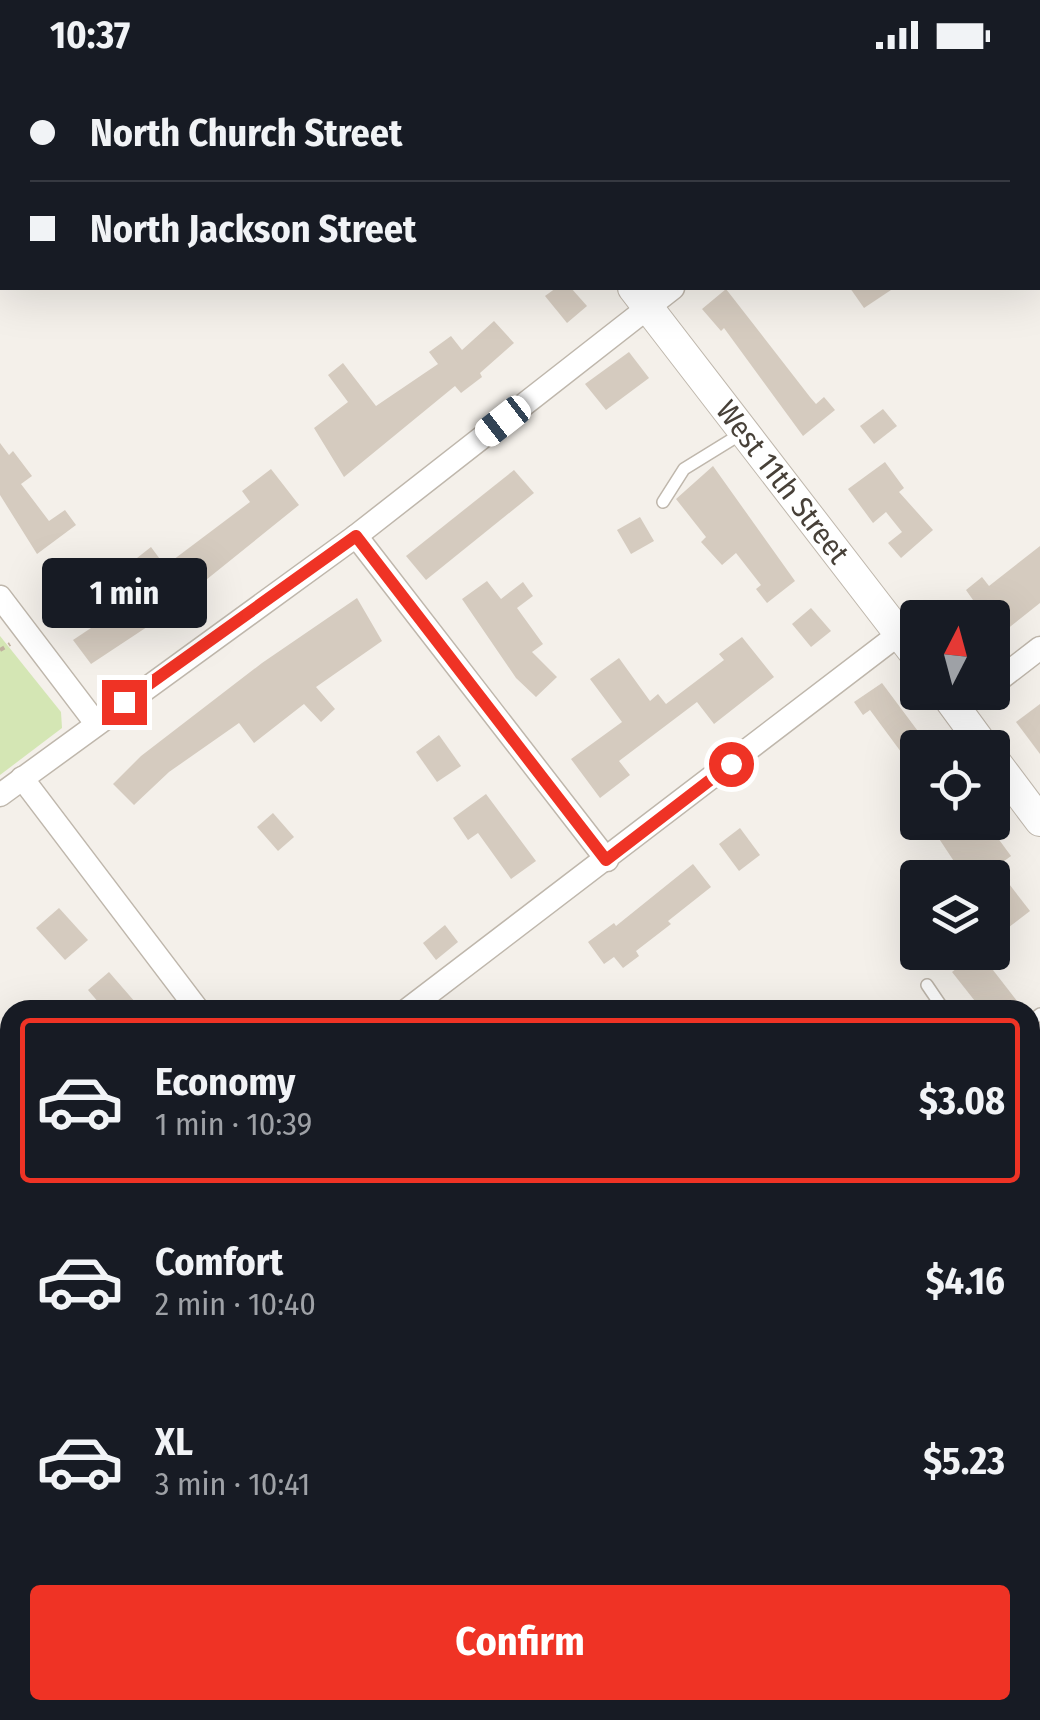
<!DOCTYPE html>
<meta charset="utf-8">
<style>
:root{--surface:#171b24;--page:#20242c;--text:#f1f3f6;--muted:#9ea1a6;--line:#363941;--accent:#ef3325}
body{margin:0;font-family:"Fira Sans Condensed",sans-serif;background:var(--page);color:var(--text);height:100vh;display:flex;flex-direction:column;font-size:38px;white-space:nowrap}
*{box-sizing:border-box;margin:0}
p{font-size:32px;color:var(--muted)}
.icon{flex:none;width:55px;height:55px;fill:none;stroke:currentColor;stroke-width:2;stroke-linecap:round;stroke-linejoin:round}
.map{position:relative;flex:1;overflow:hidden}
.side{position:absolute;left:0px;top:930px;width:1040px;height:720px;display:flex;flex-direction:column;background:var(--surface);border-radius:30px 30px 0 0;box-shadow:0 10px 40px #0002}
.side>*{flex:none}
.banner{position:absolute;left:0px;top:0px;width:1040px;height:220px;box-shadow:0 10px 40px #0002;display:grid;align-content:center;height:220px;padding:0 30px;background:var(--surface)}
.needle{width:65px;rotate:6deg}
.buttons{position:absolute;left:900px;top:530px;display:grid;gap:20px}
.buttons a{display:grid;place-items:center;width:110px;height:110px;border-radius:10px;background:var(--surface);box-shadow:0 10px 40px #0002;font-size:50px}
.end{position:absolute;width:45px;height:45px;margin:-22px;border:12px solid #ef3325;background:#fff;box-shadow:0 0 0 5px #fff}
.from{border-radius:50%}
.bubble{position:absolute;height:70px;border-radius:10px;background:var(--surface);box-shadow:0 10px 40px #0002;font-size:32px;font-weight:700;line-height:70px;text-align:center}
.car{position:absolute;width:30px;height:60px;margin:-30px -15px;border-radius:12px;box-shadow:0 0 8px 2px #0007;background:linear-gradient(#fff 24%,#345 0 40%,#fff 0 76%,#345 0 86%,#fff 0)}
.banner b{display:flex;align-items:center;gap:35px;height:95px;font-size:38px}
.banner b+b{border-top:2px solid var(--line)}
.banner i{width:25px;height:25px;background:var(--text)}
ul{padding:18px 0 0;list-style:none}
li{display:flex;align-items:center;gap:30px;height:165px;margin:0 20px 15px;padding:0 10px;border:5px solid transparent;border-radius:10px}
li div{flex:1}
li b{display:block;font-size:38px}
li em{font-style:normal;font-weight:700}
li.current{border-color:var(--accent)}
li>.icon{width:90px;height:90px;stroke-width:1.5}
.cta{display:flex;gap:20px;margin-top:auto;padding:20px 30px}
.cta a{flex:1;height:115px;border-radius:10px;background:var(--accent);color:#fff;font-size:40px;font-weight:700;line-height:115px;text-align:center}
.status{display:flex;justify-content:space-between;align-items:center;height:70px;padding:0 50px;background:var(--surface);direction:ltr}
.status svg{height:28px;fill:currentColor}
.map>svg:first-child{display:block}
</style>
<div class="status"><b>10:37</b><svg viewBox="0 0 49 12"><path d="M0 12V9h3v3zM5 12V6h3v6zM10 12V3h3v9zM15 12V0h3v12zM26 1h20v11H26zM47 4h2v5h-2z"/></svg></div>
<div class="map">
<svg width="1040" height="1650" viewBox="0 0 1040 1650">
<rect width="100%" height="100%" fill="#f4f0ea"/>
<polygon fill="#d4e6b4" points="0,566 61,642 62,658 0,705"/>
<g fill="#d5cbbf">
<polygon points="556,218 571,218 587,236 567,253 545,226"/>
<polygon points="850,218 894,218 864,238"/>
<polygon points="726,219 810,327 816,334 824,327 835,340 803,366 724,258 721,261 702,239"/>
<polygon points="494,251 514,273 480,303 482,307 461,323 455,316 344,407 314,358 348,332 328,305 343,293 376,336 438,294 429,282 451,266 462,280"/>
<polygon points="629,282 649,308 606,340 585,314"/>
<polygon points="883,339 897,356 874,374 860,356"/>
<polygon points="0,373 9,385 13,381 32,406 21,414 49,451 65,440 76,455 37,484 0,425"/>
<polygon points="885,392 904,418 899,422 933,460 901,488 888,473 902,462 886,442 873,453 848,419"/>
<polygon points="713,396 795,511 767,533 756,519 761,515 736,483 722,495 701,472 706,467 676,429"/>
<polygon points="271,399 299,435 150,555 91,594 73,570 142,524 123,499 151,477 165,496 250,432 242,421"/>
<polygon points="514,400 534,423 426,510 406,486"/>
<polygon points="640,447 654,471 631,484 617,460"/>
<polygon points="1040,476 1040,533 992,571 992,548 970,548 963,538 973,530 966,520 982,507 989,516"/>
<polygon points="487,511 501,529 523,512 533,526 517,538 543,574 532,582 557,607 536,627 516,608 462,529"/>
<polygon points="357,528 382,571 316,617 335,639 321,652 304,634 254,673 239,653 169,702 134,735 113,714 141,686 262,593"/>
<polygon points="811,538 831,561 811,577 792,554"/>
<polygon points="742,567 774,607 714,654 697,632 619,691 630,705 600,728 571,689 622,652 590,609 619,588 650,631 658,624 666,634 724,590 719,584"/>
<polygon points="882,613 926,672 918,678 918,705 870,640 863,645 854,632"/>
<polygon points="1040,634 1040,684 1016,652"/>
<polygon points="439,665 461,696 437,712 416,682"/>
<polygon points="486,724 536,791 511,809 478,763 468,770 453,748"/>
<polygon points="273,743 294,767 278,781 257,757"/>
<polygon points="928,752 986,752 1011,786 996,797 1030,841 992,870 992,808 965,808"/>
<polygon points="740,758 760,785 739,801 719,774"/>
<polygon points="693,794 711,817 668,851 671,854 636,881 639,886 623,898 614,887 604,894 588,872 614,853 616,856"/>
<polygon points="59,838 88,870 65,890 36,858"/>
<polygon points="445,855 458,872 436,890 423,873"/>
<polygon points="977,882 979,882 1024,940 982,940 952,902"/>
<polygon points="109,902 142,940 105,940 88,920"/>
</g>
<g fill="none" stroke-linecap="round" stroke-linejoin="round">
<g stroke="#bfb7ac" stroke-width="14">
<g id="service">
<polyline points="663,432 684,399 744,362"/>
<polyline points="927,915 944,940"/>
<polyline points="1030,952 1040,944"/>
</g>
</g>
<g stroke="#bfb7ac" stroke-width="25">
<g id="minor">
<polyline points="497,2 498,0"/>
<polyline points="949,2 952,0"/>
<polyline points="356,466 607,790"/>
<polyline points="0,527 95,652"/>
<polyline points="992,615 1040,578"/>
<polyline points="22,708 198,940"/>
<polyline points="0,725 356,466 673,218"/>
<polyline points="407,940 899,564"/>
<polyline points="0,1255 10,1247"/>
<polyline points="1030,1346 1040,1359"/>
<polyline points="1030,1459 1040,1451"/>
<polyline points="0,1522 10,1535"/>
<polyline points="88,1640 95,1650"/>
<polyline points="733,1640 740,1650"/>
<polyline points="783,1650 796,1640"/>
</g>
</g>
<g stroke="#bfb7ac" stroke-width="32">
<g id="tertiary">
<polyline points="168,0 178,2"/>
<path id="s1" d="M633,218L918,588"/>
<polyline points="944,622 985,678"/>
<polyline points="992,687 1040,751"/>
</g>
</g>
<g stroke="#deb36d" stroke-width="40">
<g id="primary">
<polyline points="1030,1016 1040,1009"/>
<polyline points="202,1650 215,1640"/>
</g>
</g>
<polyline stroke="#c0b19e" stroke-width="4" stroke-dasharray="5 5" stroke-linecap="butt" points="0,580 10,574"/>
<use href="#service" stroke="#fff" stroke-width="11"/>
<use href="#minor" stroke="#fff" stroke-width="22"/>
<use href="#tertiary" stroke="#fff" stroke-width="30"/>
<use href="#primary" stroke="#f9d89d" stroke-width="38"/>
</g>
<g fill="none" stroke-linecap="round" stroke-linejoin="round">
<polyline stroke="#ef3325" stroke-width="12" points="124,632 356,466 606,790 731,694"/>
</g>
<g text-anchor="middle" stroke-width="9" stroke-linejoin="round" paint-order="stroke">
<g font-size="30" fill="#474038" stroke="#fff">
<text dy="10" stroke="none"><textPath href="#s1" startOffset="245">West 11th Street</textPath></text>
</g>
</g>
</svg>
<div class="buttons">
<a><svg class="needle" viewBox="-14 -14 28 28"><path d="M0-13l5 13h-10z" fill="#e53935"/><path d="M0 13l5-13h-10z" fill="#9ea1a6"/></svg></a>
<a><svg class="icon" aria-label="locate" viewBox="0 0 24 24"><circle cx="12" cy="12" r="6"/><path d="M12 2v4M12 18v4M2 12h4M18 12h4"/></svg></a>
<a><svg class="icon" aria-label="layers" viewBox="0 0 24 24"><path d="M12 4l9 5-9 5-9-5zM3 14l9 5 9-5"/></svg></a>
</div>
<i class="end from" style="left:731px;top:694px"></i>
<i class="end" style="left:124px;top:632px"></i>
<div class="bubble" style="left:42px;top:488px;width:165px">1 min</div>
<i class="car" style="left:503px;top:351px;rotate:232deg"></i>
<div class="banner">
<b><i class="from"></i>North Church Street</b>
<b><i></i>North Jackson Street</b>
</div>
<section class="side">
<ul>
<li class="current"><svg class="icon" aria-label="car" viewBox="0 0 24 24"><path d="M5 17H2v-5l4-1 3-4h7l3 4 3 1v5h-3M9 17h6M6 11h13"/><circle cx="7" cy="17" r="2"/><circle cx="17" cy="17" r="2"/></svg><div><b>Economy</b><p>1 min · 10:39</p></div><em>$3.08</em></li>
<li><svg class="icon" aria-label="car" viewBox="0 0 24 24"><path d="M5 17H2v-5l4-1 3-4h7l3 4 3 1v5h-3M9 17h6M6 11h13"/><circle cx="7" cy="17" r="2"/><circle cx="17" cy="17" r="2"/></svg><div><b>Comfort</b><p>2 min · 10:40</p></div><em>$4.16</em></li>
<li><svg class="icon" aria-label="car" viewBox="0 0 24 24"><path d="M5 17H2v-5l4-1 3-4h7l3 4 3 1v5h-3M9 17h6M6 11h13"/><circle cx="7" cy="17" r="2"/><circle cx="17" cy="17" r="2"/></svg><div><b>XL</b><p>3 min · 10:41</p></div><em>$5.23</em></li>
</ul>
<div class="cta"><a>Confirm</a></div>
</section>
</div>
